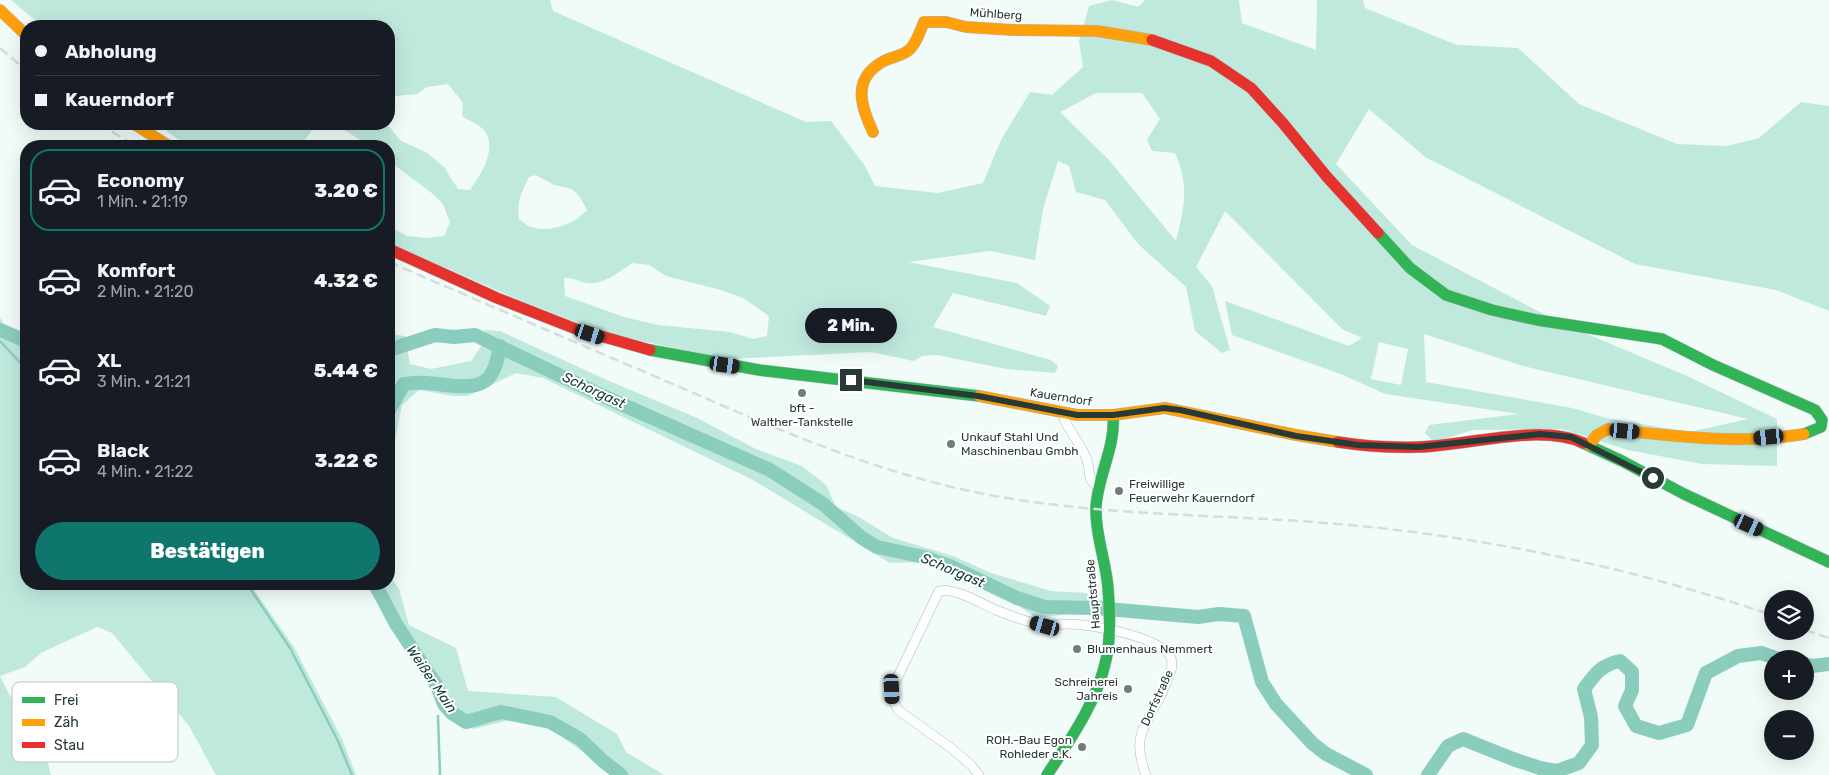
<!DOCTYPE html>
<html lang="de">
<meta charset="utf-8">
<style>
:root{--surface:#171b24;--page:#20242c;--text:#f1f3f6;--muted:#9ea1a6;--line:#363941;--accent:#0f766e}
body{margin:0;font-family:Rubik,sans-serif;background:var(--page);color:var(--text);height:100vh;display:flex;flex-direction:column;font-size:19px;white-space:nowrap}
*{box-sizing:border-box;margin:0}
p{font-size:16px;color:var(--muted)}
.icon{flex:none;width:28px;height:28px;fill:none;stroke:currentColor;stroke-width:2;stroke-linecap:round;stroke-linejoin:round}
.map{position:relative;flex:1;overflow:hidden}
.details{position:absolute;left:20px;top:140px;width:375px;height:450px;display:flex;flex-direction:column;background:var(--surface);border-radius:20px;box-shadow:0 5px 20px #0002}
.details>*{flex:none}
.top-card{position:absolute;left:20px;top:20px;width:375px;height:110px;border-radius:20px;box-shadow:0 5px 20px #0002;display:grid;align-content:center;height:110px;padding:0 15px;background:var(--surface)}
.controls{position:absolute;left:1764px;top:590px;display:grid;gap:10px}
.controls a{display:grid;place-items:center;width:50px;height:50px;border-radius:50%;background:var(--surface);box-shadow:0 5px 20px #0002;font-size:25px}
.end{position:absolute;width:22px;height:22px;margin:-11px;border:6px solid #283a35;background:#fff;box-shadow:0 0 0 2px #fff}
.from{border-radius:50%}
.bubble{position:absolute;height:35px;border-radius:18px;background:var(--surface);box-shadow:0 5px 20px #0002;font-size:16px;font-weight:800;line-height:35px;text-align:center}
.car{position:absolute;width:15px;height:30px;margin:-15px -8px;border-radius:6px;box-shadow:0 0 4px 1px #0007;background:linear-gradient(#222 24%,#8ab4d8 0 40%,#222 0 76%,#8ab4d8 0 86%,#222 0)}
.top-card b{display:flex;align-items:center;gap:18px;height:48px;font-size:19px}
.top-card b+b{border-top:1px solid var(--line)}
.top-card i{width:12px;height:12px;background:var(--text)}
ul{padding:9px 0 0;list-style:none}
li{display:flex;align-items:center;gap:15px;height:82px;margin:0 10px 8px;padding:0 5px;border:2px solid transparent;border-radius:20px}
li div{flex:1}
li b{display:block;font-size:19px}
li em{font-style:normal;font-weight:800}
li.on{border-color:var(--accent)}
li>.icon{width:45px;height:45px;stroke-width:1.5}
.button{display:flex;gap:10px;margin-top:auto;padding:10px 15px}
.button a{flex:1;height:58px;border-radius:30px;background:var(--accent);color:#fff;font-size:20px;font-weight:800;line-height:58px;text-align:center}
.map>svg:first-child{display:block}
</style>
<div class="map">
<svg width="1829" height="775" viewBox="0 0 1829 775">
<rect width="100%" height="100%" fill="#f1fbf8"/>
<g fill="#c0e9de" fill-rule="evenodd">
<path d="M11,0H550L553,11L806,122L831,121L865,166L875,186L938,193L983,183L1001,140L1030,92L1052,95L1083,67L1079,41L1089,6L1112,0L1138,7L1145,0H1239L1242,23L1316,50L1317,0H1363L1365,8L1457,45L1518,48L1579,104L1677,144L1727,146L1759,138L1801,102L1829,106V311L1776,290L1635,264L1425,157L1369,109L1336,164L1412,245L1561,323L1687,376L1777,419V466L1702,464L1628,450L1562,429L1473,430L1434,442L1425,433L1429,425L1519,414L1385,394L1343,375L1232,335L1225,301L1349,346L1362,338L1342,329L1225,211L1196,267L1212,286L1230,350L1222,353L1195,331L1186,287L1139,245L1105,200L1076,192L1069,166L1058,161L1043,209L1035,260L990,251L908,262L1017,283L1050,306L1046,316L953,293L933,327L1051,360L1058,366L1055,373L1006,369L937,355L923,356L913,361L872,352L727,359L604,333L517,299L389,243V226L407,236L426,238L444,236L450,222L443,204L433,194L389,161V146H370L346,131L327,125L313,129L300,146H187L157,124H387L401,141L426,152L444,167L458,189L470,190C480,175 495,154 487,135C484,126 469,121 462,116L463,103L448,84L427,87L417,94L396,96L389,98V26H42ZM1096,93H1142L1160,119L1147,140L1152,151L1175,153C1190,186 1184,209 1176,241L1109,160L1060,112ZM536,175L554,185L572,189L580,197L587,210C574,225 547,234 528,226C525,224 522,221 519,219C517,201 521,193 529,177ZM633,263L649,265L666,276L721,290L743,298L769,316L767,336L753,339L730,332L658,325L624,317L565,296L564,278C573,277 578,282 587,283C605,285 619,271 633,263ZM1424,334L1523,366L1748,419L1689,432L1606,418L1572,408L1426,382ZM1379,342L1408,349L1401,385L1371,379Z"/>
<polygon points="0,317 7,330 26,338 26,584 250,584 294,647 342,739 356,775 216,775 189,726 112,633 97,627 41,653 25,667 0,676 10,696 42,741 51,775 0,775"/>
<polygon points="485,330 500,331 609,381 695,417 756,449 802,466 826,485 836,507 859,517 893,538 953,556 991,573 1051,591 1085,593 1108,603 1108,614 1096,611 1036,618 1008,598 975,586 962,576 928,562 890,563 753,480 543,378 516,373 468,396 452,396 419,390 402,405 392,456 389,461 389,377 392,372 389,365 389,334 405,336 410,364 431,369 471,361 482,345"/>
<polygon points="389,575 399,589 409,625 456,648 468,691 556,697 617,734 626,752 664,775 610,775 583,752 549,728 509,720 474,729 447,716 411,652 365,584 389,584"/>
</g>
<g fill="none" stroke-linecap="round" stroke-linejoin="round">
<g stroke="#8bcdbd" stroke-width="2.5">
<polyline points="0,341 26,369"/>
<polyline points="247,584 290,648 338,741 352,775"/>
<polyline points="438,716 440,775"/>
</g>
<g stroke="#8bcdbd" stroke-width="14">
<polyline points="0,330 26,341"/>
<polyline points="389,350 435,335 454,337 475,335 603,396 770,470 823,504 862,538 877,547 924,557 950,566 1017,598 1044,607 1096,608 1198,617 1219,614 1244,616 1262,682 1276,704 1312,743 1326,754 1366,775"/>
<path d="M389,410L404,384C412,383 420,382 427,383C444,384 479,393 490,376C496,369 498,356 500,346"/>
<polyline points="375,584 396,624 437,686 444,704 452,713 466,722 501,712 550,722 580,739 603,761 621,775"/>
<polyline points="1805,664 1812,666 1829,664"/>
<path d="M1428,775L1448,746L1463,739L1513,759L1540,768L1557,771L1579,763L1592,745L1591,717L1584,689C1595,674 1601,665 1620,661L1632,672V690L1625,706L1636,726L1659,733L1687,725L1706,673L1738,656L1761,653L1779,659"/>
</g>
<g stroke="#aebab7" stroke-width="10">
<g id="street">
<path d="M1065,413L1064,419C1071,434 1082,445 1087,460C1091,473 1086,480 1099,487"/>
<path d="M979,775L971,765L951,748L898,710L893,700L892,689L939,591C955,587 982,604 996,610C1011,616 1028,623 1044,625C1051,627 1059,624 1066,624C1089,624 1158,636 1170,656C1173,661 1172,666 1171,671C1167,680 1164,688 1160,697C1143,728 1132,739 1146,775"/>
</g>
</g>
<g stroke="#aebab7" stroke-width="12">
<g id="fast">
<polyline points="1378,233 1410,268 1446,295 1492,310 1537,320 1662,339 1713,365 1815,410 1822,420 1821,427 1804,434"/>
<polyline points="650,350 759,370 979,396"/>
<polyline points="1583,443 1622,461 1684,494 1829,562"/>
<path d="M1047,775C1070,740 1097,702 1106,660C1111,637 1110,611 1108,588C1106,561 1095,535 1096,508C1097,477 1116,447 1113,415"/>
</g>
</g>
<g stroke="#aebab7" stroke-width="12">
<g id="slow">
<polyline points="0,10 26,35"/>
<polyline points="134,124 169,146"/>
<path d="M873,132C860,105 852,78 884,61C892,57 902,56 909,50C917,43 920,31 924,22H946L966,27L1013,30L1097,31L1152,40"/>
<polyline points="979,396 1077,415 1113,415 1165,408 1296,435 1338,442"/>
<path d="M1589,445L1597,435L1608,429C1672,436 1740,445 1804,434"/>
</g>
</g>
<g stroke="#aebab7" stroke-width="12">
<g id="jam">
<polyline points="1152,40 1211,61 1251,88 1282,122 1327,177 1378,233"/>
<polyline points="389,249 497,298 576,329 650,350"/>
<path d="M1338,442C1364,446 1391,448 1418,447C1465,446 1541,423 1583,443"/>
</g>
</g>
<use href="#street" stroke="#fdfefe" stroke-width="9"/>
<use href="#fast" stroke="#30b455" stroke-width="11"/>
<use href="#slow" stroke="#ff9f0a" stroke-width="11"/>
<use href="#jam" stroke="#e5322d" stroke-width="11"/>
<g stroke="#d8dcdb" stroke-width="2.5" stroke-dasharray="10 5" stroke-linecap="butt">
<polyline points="0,48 26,70"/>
<polyline points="99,124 136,146"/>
<path d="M389,262C484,303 579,344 675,385C779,430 883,476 995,496C1112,517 1231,514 1349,525C1493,538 1635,569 1772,615"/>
<polyline points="1805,630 1829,638"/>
</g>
</g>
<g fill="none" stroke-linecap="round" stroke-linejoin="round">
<polyline stroke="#283a35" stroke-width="6" points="851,380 978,396 1077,415 1113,415 1164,408 1180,410 1296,436 1358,445 1418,447 1540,434 1571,437 1653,478"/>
</g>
<g fill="#6e7e79" stroke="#fff" stroke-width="2">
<circle cx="802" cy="393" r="5"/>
<circle cx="951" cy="444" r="5"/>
<circle cx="1119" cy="491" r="5"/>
<circle cx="1077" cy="649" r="5"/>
<circle cx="1128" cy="689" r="5"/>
<circle cx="1082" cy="747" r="5"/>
</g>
<g text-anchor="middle" stroke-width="4" stroke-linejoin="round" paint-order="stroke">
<g font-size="12" fill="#283a35" stroke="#fff">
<text transform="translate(996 14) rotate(4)" y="4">Mühlberg</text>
<text transform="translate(1061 397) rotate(9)" y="4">Kauerndorf</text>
<text transform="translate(1093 594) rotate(-95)" y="4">Hauptstraße</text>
<text transform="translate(1157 698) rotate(-65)" y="4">Dorfstraße</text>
</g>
<g font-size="12" fill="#283a35" stroke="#fff" text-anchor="start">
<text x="802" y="412" text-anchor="middle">bft -<tspan x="802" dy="14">Walther-Tankstelle</tspan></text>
<text x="961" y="441">Unkauf Stahl Und<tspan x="961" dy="14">Maschinenbau Gmbh</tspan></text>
<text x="1129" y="488">Freiwillige<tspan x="1129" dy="14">Feuerwehr Kauerndorf</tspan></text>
<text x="1087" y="653">Blumenhaus Nemmert</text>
<text x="1118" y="686" text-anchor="end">Schreinerei<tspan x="1118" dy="14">Jahreis</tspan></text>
<text x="1072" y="744" text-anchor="end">ROH.-Bau Egon<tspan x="1072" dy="14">Rohleder e.K.</tspan></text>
</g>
<g font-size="14" font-style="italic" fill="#113b32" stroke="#fff">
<text transform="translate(594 390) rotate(25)" y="5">Schorgast</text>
<text transform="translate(953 570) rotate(23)" y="5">Schorgast</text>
<text transform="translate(432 679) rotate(56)" y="5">Weißer Main</text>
</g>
</g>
<rect x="12" y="682" width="166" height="80" rx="8" fill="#fff" stroke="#bec4c2" stroke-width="1"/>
<rect x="22" y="697" width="23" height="6" fill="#30b455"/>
<rect x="22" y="719" width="23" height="7" fill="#ff9f0a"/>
<rect x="22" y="742" width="23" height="6" fill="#e5322d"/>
<g font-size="14" fill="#283a35">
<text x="54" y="705">Frei</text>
<text x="54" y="727">Zäh</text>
<text x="54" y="750">Stau</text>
</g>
</svg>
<div class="controls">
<a><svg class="icon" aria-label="layers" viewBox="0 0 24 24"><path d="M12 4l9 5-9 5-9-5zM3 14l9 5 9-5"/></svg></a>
<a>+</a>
<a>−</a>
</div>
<i class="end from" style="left:1653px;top:478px"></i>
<i class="end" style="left:851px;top:380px"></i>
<div class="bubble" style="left:805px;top:308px;width:92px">2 Min.</div>
<i class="car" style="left:590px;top:334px;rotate:108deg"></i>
<i class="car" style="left:725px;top:365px;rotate:98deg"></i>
<i class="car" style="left:1625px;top:431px;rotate:95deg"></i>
<i class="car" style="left:1769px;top:437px;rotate:264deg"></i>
<i class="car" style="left:1749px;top:525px;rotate:115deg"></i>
<i class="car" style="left:1045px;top:626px;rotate:286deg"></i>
<i class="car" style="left:892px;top:689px;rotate:177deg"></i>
<div class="top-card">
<b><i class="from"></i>Abholung</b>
<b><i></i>Kauerndorf</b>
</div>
<section class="details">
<ul>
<li class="on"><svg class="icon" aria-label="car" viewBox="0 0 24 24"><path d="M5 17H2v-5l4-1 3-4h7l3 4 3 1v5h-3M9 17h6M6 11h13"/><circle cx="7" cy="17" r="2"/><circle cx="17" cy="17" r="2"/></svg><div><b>Economy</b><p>1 Min. · 21:19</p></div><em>3.20 €</em></li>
<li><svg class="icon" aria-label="car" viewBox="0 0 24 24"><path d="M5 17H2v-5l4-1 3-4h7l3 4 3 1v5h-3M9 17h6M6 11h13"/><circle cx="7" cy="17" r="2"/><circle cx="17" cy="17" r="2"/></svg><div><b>Komfort</b><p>2 Min. · 21:20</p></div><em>4.32 €</em></li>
<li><svg class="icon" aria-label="car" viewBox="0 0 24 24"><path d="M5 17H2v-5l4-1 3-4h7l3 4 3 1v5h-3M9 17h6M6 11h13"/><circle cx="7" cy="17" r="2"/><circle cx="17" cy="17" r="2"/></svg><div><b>XL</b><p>3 Min. · 21:21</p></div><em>5.44 €</em></li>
<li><svg class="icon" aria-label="car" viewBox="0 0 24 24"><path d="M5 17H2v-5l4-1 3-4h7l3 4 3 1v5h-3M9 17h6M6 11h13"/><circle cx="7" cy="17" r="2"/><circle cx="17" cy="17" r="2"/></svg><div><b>Black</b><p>4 Min. · 21:22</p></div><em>3.22 €</em></li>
</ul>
<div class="button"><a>Bestätigen</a></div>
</section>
</div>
